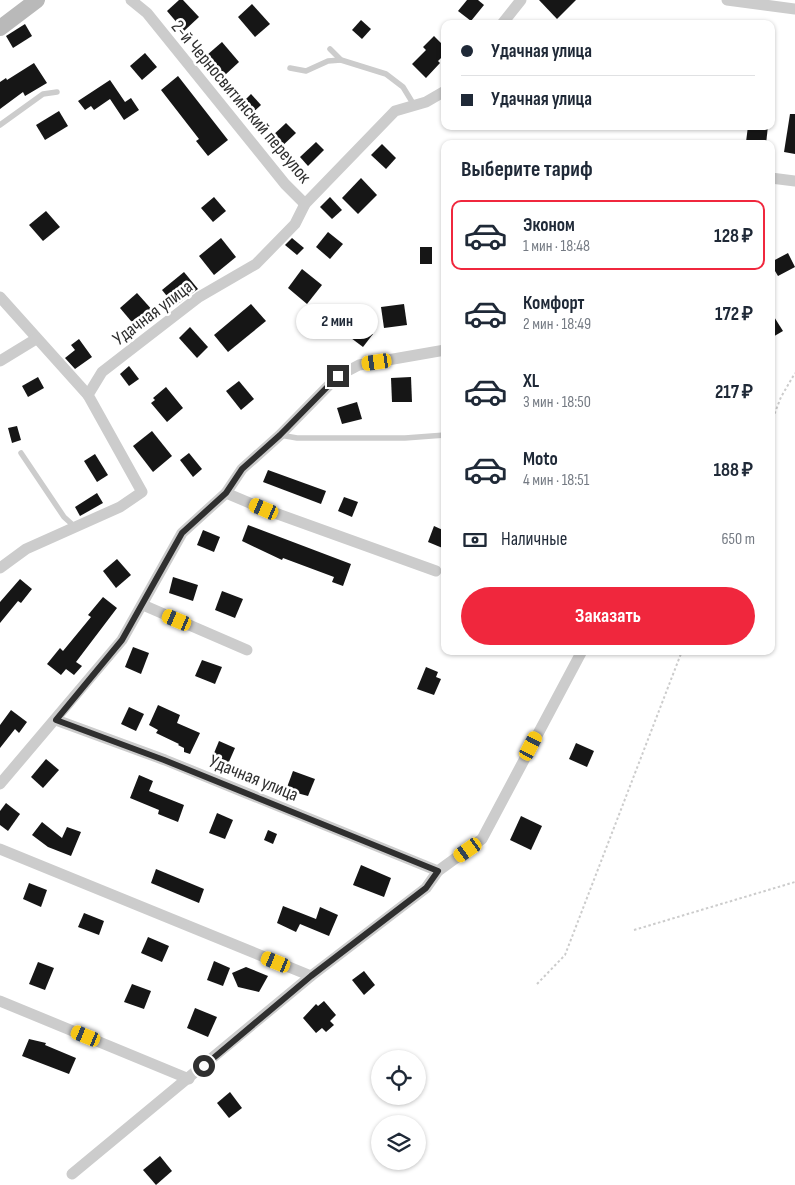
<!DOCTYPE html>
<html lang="ru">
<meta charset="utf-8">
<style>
:root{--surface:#fff;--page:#f2f2f3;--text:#1f2937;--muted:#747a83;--line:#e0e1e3;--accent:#f0273d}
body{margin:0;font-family:"Sofia Sans Condensed",sans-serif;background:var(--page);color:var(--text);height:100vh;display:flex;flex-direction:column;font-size:19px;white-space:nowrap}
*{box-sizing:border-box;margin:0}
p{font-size:16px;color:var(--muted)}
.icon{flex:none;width:28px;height:28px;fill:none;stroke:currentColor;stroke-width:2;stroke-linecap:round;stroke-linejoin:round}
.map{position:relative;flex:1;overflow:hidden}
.panel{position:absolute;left:441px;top:140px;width:334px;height:515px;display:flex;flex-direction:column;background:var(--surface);border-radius:10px;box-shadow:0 1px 4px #0004}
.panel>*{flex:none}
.top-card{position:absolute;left:441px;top:20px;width:334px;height:110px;border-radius:10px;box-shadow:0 1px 4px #0004;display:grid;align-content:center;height:110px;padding:0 20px;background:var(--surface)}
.buttons{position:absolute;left:371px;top:1050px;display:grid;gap:10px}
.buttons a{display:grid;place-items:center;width:55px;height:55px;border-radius:50%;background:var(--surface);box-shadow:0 1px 4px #0004;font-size:25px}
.end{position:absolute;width:22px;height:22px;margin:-11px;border:6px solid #2f2f2f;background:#fff;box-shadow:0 0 0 2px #fff}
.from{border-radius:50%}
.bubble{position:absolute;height:35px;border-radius:18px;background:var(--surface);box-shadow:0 1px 4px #0004;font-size:16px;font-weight:700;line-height:35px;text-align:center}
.car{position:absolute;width:15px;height:30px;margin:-15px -8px;border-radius:6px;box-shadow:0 0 4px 1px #0007;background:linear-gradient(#f5c518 24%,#345 0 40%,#f5c518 0 76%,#345 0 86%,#f5c518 0)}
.top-card b{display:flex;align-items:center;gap:18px;height:48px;font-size:19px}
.top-card b+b{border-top:1px solid var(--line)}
.top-card i{width:12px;height:12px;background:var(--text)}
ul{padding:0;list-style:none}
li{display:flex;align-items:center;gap:15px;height:70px;margin:0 10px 8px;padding:0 10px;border:2px solid transparent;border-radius:10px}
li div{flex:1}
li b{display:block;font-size:19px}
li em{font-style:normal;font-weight:700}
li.selected{border-color:var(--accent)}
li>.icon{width:45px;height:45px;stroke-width:1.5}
h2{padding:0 20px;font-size:22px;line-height:60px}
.pay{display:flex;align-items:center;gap:12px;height:55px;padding:0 20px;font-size:19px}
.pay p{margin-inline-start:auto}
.primary-button{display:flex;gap:10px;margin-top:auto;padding:10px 20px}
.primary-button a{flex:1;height:58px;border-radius:30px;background:var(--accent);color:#fff;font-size:20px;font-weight:700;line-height:58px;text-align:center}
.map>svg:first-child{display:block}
</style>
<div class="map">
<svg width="795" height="1185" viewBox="0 0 795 1185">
<rect width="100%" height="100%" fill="#fff"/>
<g fill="#161616">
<polygon points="179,0 183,0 199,17 184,31 167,11"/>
<polygon points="467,0 478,0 484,5 471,21 458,11"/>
<polygon points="539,0 576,0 557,19"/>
<polygon points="252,4 270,24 255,37 238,17"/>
<polygon points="361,20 371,29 362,39 352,30"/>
<polygon points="25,24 32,36 13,48 6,36"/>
<polygon points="434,36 445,47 445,54 438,61 440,63 426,78 412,64 426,50 423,47"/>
<polygon points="222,42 239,62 225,75 207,55"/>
<polygon points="145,53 157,67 142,80 130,66"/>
<polygon points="34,63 47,83 25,96 23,92 0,109 0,82 6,78 7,80"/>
<polygon points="178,76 228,140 208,156 196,141 199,139 161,90"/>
<polygon points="110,80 125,102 131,98 139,110 124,120 110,99 94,110 91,106 85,110 78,101"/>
<polygon points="251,94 261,105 249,116 239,106"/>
<polygon points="59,111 68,126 45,140 36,125"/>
<polygon points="790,114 795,114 795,154 784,152"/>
<polygon points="286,123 296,133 279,149 270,138"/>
<polygon points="748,126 768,126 766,144 746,142"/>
<polygon points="316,142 324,150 308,166 300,157"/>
<polygon points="382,144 396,158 386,169 371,155"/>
<polygon points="361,178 377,195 358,214 342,198"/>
<polygon points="214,197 226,211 213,222 201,208"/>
<polygon points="330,197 342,210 332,219 320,207"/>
<polygon points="46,211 60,227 43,241 29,225"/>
<polygon points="328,232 343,244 330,259 316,247"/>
<polygon points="221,238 236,257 214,275 199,256"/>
<polygon points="292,238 304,248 297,255 285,245"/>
<rect x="420" y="247" width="12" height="17"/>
<polygon points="788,253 795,267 778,276 775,271 771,271 771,262"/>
<polygon points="302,269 322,285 307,304 288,288"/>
<polygon points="184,272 198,289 175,306 162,290"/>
<polygon points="137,293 154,312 136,327 120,308"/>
<polygon points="251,304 266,321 228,352 214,335"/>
<polygon points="404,304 407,325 384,328 381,307"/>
<polygon points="771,312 783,331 771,338"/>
<polygon points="361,325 373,334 363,347 351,338"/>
<polygon points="190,327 208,347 197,358 179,338"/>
<polygon points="79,339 92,357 75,369 65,358 75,350 71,345"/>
<polygon points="129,366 139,379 129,386 120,374"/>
<polygon points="38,377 44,388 28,397 22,386"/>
<polygon points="411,377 412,402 392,402 391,378"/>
<polygon points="239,381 254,399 241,410 226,391"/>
<polygon points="166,387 183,408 167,422 151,403 155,400 153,398"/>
<polygon points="357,402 362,419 342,424 337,408"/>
<polygon points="17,426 21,440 12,443 8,428"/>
<polygon points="152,431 172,456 153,472 133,446"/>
<polygon points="189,453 202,469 193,477 180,460"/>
<polygon points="95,454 108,475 97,482 84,461"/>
<polygon points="268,470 326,491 321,504 263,482"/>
<polygon points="97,493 103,503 80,516 75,507"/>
<polygon points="344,497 358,502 352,517 338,511"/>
<polygon points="248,525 351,564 343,586 332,582 334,577 283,558 282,560 242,541"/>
<polygon points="434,526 445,531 445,549 428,542"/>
<polygon points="203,530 220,537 214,552 197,545"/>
<polygon points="117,559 131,575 116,588 103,571"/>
<polygon points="173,577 198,585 193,601 169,593"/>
<polygon points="20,579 32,589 21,603 18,601 0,623 0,602"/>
<polygon points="222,591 243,599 235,618 215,610"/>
<polygon points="103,597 117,608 76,662 82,666 74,675 66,669 61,675 47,664 60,648 63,651 91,617 88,615"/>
<polygon points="133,647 149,653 141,674 125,667"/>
<polygon points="202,660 222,667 215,684 195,676"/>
<polygon points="426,667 438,672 436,677 441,679 434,695 417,689"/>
<polygon points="158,705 180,715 177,723 200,733 190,754 184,752 184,748 178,745 179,744 156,733 158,730 149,725"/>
<polygon points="129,707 144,714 136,731 121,724"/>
<polygon points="11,710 27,722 19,733 15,729 0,748 0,725"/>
<polygon points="219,741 235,748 228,764 212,758"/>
<polygon points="576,743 594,751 587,767 569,759"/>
<polygon points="46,759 59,770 43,788 31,777"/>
<polygon points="293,771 315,779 308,796 286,790"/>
<polygon points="139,775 153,781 149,791 184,805 178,822 158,814 159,810 130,798"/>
<polygon points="6,803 20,814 8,831 0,825 0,811"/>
<polygon points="217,813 233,820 225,839 209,833"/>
<polygon points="521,816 542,826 531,850 510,840"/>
<polygon points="42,822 62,838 67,827 81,832 71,856 48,847 32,835"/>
<polygon points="268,830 277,834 273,844 264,840"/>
<polygon points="361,865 391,878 384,897 353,885"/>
<polygon points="156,869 204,889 199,903 151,883"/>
<polygon points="29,883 47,890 41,907 23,899"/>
<polygon points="283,906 316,919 320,907 338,915 329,936 300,924 296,932 277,923"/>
<polygon points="84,913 104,921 99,935 78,927"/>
<polygon points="148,937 169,946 162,962 141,953"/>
<polygon points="214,961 230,968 223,986 207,980"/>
<polygon points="38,962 54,968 45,990 29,984"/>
<polygon points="246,967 268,976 259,992 238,987 232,973"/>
<polygon points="364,971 375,985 364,995 352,980"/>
<polygon points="132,984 151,991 144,1009 124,1002"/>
<polygon points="324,1001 336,1015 330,1021 334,1025 326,1032 322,1028 316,1033 303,1018 316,1004 318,1006"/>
<polygon points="195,1008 217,1017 208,1037 187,1028"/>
<polygon points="29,1039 46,1043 45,1045 76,1058 69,1074 22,1056"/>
<polygon points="230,1092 242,1108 229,1118 217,1103"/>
<polygon points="160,1156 172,1171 156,1185 143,1170"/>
</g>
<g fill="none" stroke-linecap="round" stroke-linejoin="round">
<g stroke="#ccc" stroke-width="2" stroke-dasharray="2.5 2.5" stroke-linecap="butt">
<polyline points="771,423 781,397 795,373"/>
<polyline points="634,930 795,882"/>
<polyline points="537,984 565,955 682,651"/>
</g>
<g stroke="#ccc" stroke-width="5.5">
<polyline points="330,49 341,60 386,74 403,87 414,105"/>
<polyline points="290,68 306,71 328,61 341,60"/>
<polyline points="0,125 43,94 57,92"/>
<polyline points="280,435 297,438 405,438 445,435"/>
<polyline points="21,453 64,517 74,526"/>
</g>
<g stroke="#ccc" stroke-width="11">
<polyline points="131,0 147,13 285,184 305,204"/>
<polyline points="727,0 795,9"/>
<polyline points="502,24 521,0"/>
<polyline points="771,178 795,181"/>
<polyline points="0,297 88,395"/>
<polyline points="0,361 36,339"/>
<polyline points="226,493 264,509 436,571"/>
<polyline points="0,568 26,549 120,507 142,492 88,395 102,372 133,348 199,297 256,264 295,224 305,204 395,111 426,102 445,91"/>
<polyline points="143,605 247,650"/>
<polyline points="56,720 165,760 438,871"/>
<polyline points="0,784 122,640 182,533 226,493 242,469 280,435 338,376 359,365 445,350"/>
<polyline points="0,849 311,976"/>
<polyline points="0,1001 189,1079"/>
<polyline points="72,1174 311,976 426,888 438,871 482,839 582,651"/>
</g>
<polyline stroke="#b9b9b9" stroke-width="16" points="0,28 37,0"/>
</g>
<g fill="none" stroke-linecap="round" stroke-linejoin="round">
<polyline stroke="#2f2f2f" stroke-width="6" points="204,1066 311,976 426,888 438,871 164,760 56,720 122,640 182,533 226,493 242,469 280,435 338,376"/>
</g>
<g text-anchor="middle" stroke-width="5" stroke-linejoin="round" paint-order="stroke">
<g font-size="19" fill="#2f2f2f" stroke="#fff">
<text transform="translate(242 101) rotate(50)" y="7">2-й Черносвитинский переулок</text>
<text transform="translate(152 312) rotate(-37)" y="7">Удачная улица</text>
<text transform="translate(254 777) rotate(22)" y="7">Удачная улица</text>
</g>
</g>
</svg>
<div class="buttons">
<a><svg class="icon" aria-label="locate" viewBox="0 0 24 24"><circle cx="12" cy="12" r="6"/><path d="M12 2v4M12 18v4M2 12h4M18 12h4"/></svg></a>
<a><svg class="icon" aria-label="layers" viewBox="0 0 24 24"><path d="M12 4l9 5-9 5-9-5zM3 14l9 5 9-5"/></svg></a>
</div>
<i class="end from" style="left:204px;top:1066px"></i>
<i class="end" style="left:338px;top:376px"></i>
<div class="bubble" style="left:296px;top:304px;width:82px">2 мин</div>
<i class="car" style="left:377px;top:362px;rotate:262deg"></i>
<i class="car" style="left:264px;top:509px;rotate:293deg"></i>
<i class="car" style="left:177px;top:620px;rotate:293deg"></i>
<i class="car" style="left:531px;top:746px;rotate:28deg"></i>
<i class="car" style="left:468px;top:850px;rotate:235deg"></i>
<i class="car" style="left:276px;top:962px;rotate:292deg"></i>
<i class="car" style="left:86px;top:1036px;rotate:292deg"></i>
<div class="top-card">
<b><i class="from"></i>Удачная улица</b>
<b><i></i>Удачная улица</b>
</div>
<section class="panel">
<h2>Выберите тариф</h2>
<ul>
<li class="selected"><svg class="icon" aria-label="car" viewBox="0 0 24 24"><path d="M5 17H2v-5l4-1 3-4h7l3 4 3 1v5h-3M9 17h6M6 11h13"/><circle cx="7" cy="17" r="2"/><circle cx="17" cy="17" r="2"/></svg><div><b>Эконом</b><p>1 мин · 18:48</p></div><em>128 ₽</em></li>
<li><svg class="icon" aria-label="car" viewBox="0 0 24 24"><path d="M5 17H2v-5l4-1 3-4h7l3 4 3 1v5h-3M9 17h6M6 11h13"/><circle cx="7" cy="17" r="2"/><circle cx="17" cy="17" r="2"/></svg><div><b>Комфорт</b><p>2 мин · 18:49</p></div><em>172 ₽</em></li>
<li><svg class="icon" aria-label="car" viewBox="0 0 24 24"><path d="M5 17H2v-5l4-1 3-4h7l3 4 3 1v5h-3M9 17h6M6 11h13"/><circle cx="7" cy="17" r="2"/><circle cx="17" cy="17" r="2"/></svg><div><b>XL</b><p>3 мин · 18:50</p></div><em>217 ₽</em></li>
<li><svg class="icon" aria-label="car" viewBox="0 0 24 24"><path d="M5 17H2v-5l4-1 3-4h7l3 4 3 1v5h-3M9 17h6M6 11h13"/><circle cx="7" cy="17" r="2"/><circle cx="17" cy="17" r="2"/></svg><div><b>Moto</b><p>4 мин · 18:51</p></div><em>188 ₽</em></li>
</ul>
<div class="pay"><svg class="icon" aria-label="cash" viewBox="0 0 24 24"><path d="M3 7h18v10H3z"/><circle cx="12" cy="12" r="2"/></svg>Наличные<p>650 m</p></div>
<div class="primary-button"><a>Заказать</a></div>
</section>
</div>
